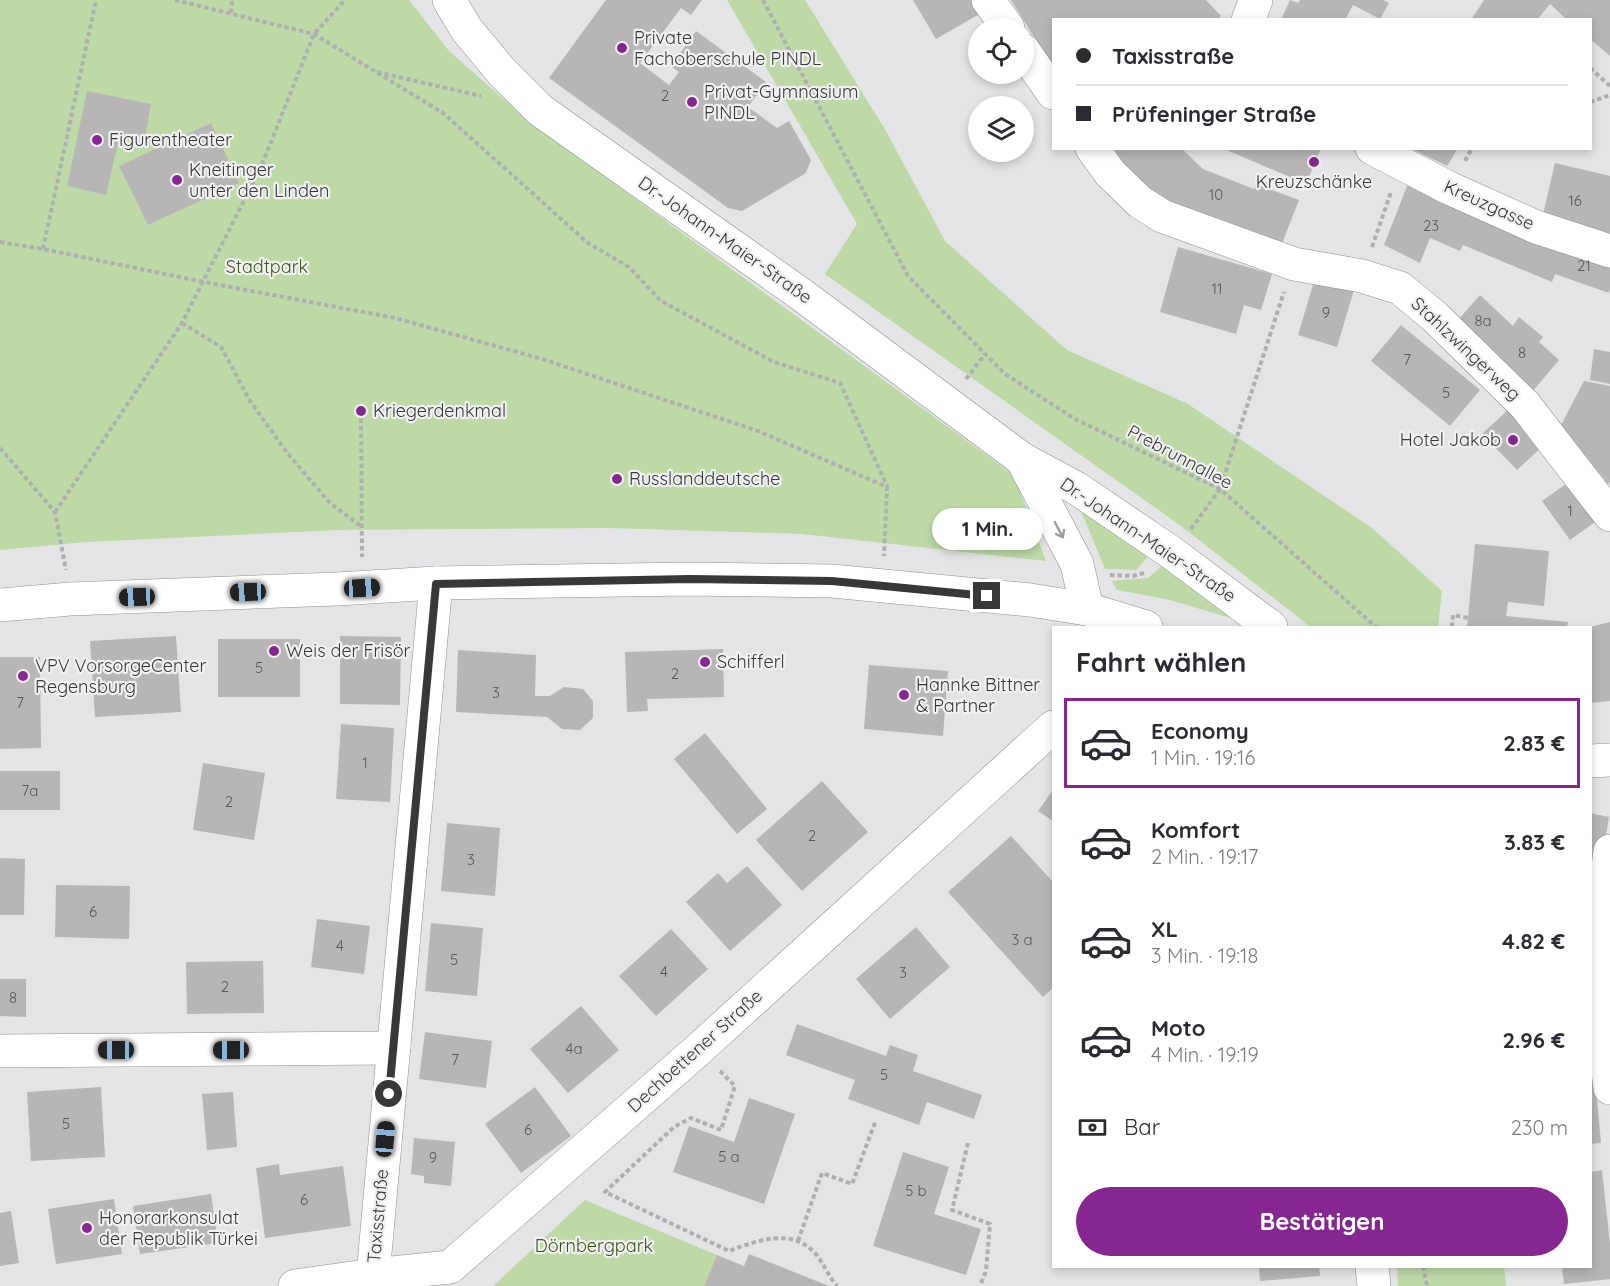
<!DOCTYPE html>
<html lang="de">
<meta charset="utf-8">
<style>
:root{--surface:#fff;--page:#f7f7f7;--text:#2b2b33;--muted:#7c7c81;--line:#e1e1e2;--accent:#862690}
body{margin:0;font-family:Quicksand,sans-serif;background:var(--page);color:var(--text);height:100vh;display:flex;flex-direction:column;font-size:22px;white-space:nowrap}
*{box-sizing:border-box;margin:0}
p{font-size:20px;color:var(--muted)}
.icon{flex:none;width:33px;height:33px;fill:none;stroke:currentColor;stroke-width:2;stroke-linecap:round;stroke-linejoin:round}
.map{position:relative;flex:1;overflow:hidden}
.panel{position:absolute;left:1052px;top:626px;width:540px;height:642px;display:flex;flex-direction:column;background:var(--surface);border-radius:0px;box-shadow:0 3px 9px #0003}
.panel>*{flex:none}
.banner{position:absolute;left:1052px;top:18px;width:540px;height:132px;border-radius:0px;box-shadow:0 3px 9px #0003;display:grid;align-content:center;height:132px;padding:0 24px;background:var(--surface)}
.fabs{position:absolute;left:968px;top:18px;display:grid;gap:12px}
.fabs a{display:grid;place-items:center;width:66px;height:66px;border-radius:50%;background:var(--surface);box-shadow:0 3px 9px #0003;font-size:30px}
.end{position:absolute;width:27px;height:27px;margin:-14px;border:8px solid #373839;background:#fff;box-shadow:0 0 0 3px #fff}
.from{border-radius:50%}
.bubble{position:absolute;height:42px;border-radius:21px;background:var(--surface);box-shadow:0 3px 9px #0003;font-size:20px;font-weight:700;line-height:42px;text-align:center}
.car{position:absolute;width:18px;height:36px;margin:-18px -9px;border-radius:8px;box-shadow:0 0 4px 2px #0007;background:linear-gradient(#222 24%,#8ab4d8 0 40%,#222 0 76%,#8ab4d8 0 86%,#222 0)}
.banner b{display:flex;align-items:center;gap:21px;height:57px;font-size:22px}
.banner b+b{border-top:2px solid var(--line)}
.banner i{width:15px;height:15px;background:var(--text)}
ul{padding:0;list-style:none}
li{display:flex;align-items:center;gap:18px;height:90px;margin:0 12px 9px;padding:0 12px;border:3px solid transparent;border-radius:0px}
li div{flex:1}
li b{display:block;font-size:22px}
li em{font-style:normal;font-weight:700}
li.current{border-color:var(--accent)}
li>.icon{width:54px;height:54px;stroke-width:1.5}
h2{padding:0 24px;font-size:27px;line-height:72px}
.pay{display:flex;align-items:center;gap:15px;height:66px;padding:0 24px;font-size:22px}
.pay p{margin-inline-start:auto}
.button{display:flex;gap:12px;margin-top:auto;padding:12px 24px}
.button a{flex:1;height:69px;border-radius:36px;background:var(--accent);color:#fff;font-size:24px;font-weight:700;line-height:69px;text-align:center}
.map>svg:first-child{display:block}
</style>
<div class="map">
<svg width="1610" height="1286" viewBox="0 0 1610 1286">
<rect width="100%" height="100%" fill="#e4e4e7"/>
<g fill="#bddaa6">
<polygon points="0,0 409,0 449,51 526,119 1014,475 1046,561 802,534 606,528 340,530 87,542 0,550"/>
<polygon points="727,0 805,0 886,131 945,241 1067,350 1188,404 1372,528 1442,591 1438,627 1311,627 1181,526 825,274 857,224"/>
<polygon points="1076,499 1153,551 1136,570 1105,569"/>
<polygon points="1164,564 1234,619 1166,599 1117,590 1112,581 1148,578"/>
<polygon points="585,1200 717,1255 704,1286 493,1286"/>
<polygon points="1397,1266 1504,1266 1506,1286 1398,1286"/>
</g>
<g fill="#b7b5b6">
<polygon points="606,0 702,0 691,15 681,8 640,63 669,85 679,72 671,66 696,31 766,82 748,107 777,128 789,121 811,160 806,173 742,211 728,208 549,78"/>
<polygon points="913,0 976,0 983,12 936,39"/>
<polygon points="1011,0 1206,0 1221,16 1217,20 1053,20 1053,67"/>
<polygon points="1290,0 1298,3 1300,0 1383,0 1389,3 1380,19 1353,5 1345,20 1281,20"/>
<polygon points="1484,0 1610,0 1610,56 1590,39 1590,20 1567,20 1550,4 1537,20 1471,20"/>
<polygon points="87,91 151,104 144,143 119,138 106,195 67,186"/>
<polygon points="211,123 239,183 148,225 119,166"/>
<polygon points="1107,148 1181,148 1203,169 1254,189 1256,184 1299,200 1279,251 1162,207"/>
<polygon points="1222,148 1321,148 1306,184"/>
<polygon points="1410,148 1458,148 1447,166"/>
<polygon points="1555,163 1610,176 1610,240 1541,223"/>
<polygon points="1409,181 1610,257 1610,289 1609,293 1555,274 1552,282 1463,245 1460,251 1430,238 1420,263 1384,245"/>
<polygon points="1178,247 1272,274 1261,310 1244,305 1236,334 1160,312"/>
<polygon points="1315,278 1354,290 1337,347 1298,335"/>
<polygon points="1480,295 1513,326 1519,317 1543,337 1539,342 1559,360 1532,392 1458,320"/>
<polygon points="1401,325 1480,390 1450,426 1371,361"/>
<polygon points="1594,349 1610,352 1610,384 1590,380"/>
<polygon points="1584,381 1610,386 1610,482 1608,484 1561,425"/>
<polygon points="1509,409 1544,445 1517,470 1482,434"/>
<polygon points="1570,481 1598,520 1570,540 1542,501"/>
<polygon points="1475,544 1549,551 1544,606 1508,602 1506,616 1568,622 1567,627 1467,627"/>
<polygon points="1610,622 1610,701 1590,703 1590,627"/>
<polygon points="176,636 181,712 95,717 90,641"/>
<polygon points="340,636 401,637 400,705 340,704"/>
<rect x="218" y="639" width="82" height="58"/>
<polygon points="723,649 724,697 647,699 648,711 627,712 625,652"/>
<polygon points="458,650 536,655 535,696 550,696 564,687 583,689 593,701 593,718 580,730 562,729 547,717 456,712"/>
<polygon points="0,657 40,657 41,748 0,749"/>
<polygon points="869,665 948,671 943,736 864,729"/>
<polygon points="341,724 394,728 390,802 336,799"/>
<polygon points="705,733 767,809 737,834 674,759"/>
<polygon points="203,763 265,773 254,840 193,830"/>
<rect x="0" y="771" width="60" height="39"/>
<polygon points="822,781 868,832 802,891 756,840"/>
<polygon points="1053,790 1053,821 1038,811"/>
<polygon points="1590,813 1609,817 1595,903 1590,902"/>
<polygon points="447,823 500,828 495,896 441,891"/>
<polygon points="1011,836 1053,882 1053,988 1043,997 948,892"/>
<polygon points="0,858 25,859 24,915 0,915"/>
<polygon points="747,866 782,905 730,951 686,902 718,873 727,883"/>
<polygon points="56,885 130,886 129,939 55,937"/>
<polygon points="317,919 370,926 364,974 311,967"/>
<polygon points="431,923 483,928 477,996 425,991"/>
<polygon points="916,927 950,967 890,1019 856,979"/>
<polygon points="671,929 708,969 656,1016 619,976"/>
<polygon points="263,961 264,1013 187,1014 186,962"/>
<polygon points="0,979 26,979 26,1017 0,1016"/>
<polygon points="581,1006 619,1050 568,1093 530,1049"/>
<polygon points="797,1024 886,1056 890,1045 918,1055 913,1071 982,1095 974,1119 927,1102 919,1125 848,1099 855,1080 786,1055"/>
<polygon points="425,1032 492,1041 486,1088 419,1079"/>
<polygon points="1590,1078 1595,1078 1601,1143 1590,1144"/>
<polygon points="101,1087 105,1157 31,1161 27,1092"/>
<polygon points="535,1087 571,1136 521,1173 485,1124"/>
<polygon points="233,1092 237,1147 207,1150 202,1094"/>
<polygon points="749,1098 795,1114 764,1204 673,1172 689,1126 734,1142"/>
<polygon points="414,1138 455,1142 451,1186 424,1183 424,1176 411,1174"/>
<polygon points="903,1152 949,1167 934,1214 981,1229 966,1275 873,1246"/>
<polygon points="279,1164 280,1175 343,1166 351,1226 265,1238 256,1168"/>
<polygon points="1602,1170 1610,1244 1610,1279 1564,1284 1562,1266 1590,1266 1590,1172"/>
<polygon points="211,1194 218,1243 140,1254 133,1206"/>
<polygon points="114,1199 122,1254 56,1264 48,1209"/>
<polygon points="11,1211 19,1263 0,1266 0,1213"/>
<polygon points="749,1254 829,1286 704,1286 717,1255 744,1266"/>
<polygon points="1259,1266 1319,1266 1320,1276 1260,1281"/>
</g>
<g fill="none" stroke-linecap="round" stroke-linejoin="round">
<g stroke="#8d8e90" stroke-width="34">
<g id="minor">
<polyline points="449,0 467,30 501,71 540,110 802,295 1022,459 1076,488 1172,553 1271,627"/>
<polyline points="988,0 1008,28"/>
<polyline points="1248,20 1256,0"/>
<polyline points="1023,50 1053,93"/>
<polyline points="1092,148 1110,173 1140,202 1162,216 1294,264 1362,276 1400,288 1435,317 1525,405 1610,515"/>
<polyline points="1372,148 1449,188 1536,227 1610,251"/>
<polyline points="1022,459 1077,564 1087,609"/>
<polyline points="0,605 70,599 337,589 436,583 689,579 832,581 1030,600 1087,609 1146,627"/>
<polyline points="1590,761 1610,760"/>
<polyline points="1610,851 1603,906 1603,979 1606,1055 1610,1088"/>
<polyline points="0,1051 394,1048"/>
<polyline points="1372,1266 1374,1286"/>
<polyline points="373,1275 436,583"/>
<polyline points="295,1286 373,1275 450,1267 699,1049 1053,727"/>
</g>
</g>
<g stroke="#afafb2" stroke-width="4" stroke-dasharray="4.5 3" stroke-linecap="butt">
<polyline points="175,0 314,34 443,113 588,243 629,267 661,301 774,362 840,383 887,486"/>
<polyline points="763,0 908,276 1005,374 1075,419 1220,489 1376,627"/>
<polyline points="231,13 232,0"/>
<polyline points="1590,68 1610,86"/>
<polyline points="377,72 481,96"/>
<polyline points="1590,102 1610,95"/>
<polyline points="1465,161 1472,148"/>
<polyline points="0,242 43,249 204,282 395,318 539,358 758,431 887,487 884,556"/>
<polyline points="1372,247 1391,192"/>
<polyline points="43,249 96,0"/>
<polyline points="182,323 221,347 250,401 288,454 330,503 361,526"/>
<polyline points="966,379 985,354"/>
<polyline points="361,411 362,557"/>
<polyline points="0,448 55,512 66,570"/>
<polyline points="55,512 182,323 261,167 314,34 345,0"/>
<polyline points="1191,529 1220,489 1284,292"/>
<polyline points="1110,575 1133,576 1144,573"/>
<polyline points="1452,627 1453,615 1468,618"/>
<path d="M720,1071L735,1086L721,1130L691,1118L674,1127L605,1192L729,1251C756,1241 789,1228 813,1251C823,1261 828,1276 837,1286"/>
<polyline points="968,1143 952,1210 990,1224 986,1271 980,1286"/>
<polyline points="798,1241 822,1173 852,1184 876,1120"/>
<polyline points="1423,1266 1427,1286"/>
</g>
<use href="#minor" stroke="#fff" stroke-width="33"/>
</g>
<defs><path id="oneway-shaft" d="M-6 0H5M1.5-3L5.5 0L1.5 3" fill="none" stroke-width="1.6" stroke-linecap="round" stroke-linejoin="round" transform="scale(1.5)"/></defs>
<use stroke="#9b9c9c" href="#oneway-shaft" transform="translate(1059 530) rotate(62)"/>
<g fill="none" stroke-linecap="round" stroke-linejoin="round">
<polyline stroke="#373839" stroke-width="8" points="389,1094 436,584 689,579 832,581 987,596"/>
</g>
<g fill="#862690" stroke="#f1f1f4" stroke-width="2">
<circle cx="622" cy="48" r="6"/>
<circle cx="692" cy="102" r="6"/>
<circle cx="97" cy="140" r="6"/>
<circle cx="1314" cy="162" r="6"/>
<circle cx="177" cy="180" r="6"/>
<circle cx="361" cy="411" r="6"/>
<circle cx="1513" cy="440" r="6"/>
<circle cx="617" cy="479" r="6"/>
<circle cx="274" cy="651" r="6"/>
<circle cx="705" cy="662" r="6"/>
<circle cx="23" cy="676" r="6"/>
<circle cx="904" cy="695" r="6"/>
<circle cx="87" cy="1228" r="6"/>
</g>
<g text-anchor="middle" stroke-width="4.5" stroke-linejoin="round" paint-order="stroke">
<g font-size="15" fill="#575758">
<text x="665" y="101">2</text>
<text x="1216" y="200">10</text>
<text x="1575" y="206">16</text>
<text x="1431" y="231">23</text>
<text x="1584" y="271">21</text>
<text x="1217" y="294">11</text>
<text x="1326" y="318">9</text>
<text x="1483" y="326">8a</text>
<text x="1522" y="358">8</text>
<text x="1407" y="365">7</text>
<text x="1446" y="398">5</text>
<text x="1570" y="516">1</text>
<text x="259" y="673">5</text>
<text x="675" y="679">2</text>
<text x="496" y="698">3</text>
<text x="20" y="708">7</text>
<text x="365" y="768">1</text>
<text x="30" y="796">7a</text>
<text x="229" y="807">2</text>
<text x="812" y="841">2</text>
<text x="471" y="865">3</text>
<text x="93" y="917">6</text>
<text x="1022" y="945">3 a</text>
<text x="340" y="951">4</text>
<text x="454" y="965">5</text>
<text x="664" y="977">4</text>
<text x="903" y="978">3</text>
<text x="225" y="992">2</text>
<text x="13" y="1003">8</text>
<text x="574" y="1054">4a</text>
<text x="455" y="1065">7</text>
<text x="884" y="1080">5</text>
<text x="66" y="1129">5</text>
<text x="528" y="1135">6</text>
<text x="729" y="1162">5 a</text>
<text x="433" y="1163">9</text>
<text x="916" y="1196">5 b</text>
<text x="304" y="1205">6</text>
</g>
<g font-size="18" fill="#373839" stroke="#f1f1f4" text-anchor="start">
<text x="634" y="44">Private<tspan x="634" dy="21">Fachoberschule PINDL</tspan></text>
<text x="704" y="98">Privat-Gymnasium<tspan x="704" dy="21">PINDL</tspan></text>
<text x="109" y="146">Figurentheater</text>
<text x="189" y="176">Kneitinger<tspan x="189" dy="21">unter den Linden</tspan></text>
<text x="1314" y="188" text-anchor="middle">Kreuzschänke</text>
<text x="373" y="417">Kriegerdenkmal</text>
<text x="1501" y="446" text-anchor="end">Hotel Jakob</text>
<text x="629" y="485">Russlanddeutsche</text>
<text x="286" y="657">Weis der Frisör</text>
<text x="717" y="668">Schifferl</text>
<text x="35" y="672">VPV VorsorgeCenter<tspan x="35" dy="21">Regensburg</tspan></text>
<text x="916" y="691">Hannke Bittner<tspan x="916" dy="21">&amp; Partner</tspan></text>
<text x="99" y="1224">Honorarkonsulat<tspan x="99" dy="21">der Republik Türkei</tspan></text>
</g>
<g font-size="18" fill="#373839" stroke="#f1f1f4">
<text transform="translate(1489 205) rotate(24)" y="6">Kreuzgasse</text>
<text transform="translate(725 240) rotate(35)" y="6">Dr.-Johann-Maier-Straße</text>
<text transform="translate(1466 349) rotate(43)" y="6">Stahlzwingerweg</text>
<text transform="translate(1180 457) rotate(28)" y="6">Prebrunnallee</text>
<text transform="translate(1148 540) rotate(34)" y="6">Dr.-Johann-Maier-Straße</text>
<text transform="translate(695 1051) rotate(-42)" y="6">Dechbettener Straße</text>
<text transform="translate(378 1216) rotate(-85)" y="6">Taxisstraße</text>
</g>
<g font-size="18" fill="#385715" stroke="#f1f1f4">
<text x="267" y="273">Stadtpark</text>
<text x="594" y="1252">Dörnbergpark</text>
</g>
</g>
</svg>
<div class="fabs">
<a><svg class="icon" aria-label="locate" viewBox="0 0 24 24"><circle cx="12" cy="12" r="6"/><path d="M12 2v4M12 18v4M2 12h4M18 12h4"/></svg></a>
<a><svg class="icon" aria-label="layers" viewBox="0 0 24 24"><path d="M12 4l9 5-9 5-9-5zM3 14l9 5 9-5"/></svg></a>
</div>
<i class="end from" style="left:389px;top:1094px"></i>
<i class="end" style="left:987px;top:596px"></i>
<div class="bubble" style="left:932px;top:508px;width:111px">1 Min.</div>
<i class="car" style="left:362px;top:588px;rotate:87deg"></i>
<i class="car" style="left:248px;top:592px;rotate:268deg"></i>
<i class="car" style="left:137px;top:597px;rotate:268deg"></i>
<i class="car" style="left:116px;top:1050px;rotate:270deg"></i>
<i class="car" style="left:231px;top:1050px;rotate:270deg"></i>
<i class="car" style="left:385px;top:1139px;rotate:5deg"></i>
<div class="banner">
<b><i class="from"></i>Taxisstraße</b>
<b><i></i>Prüfeninger Straße</b>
</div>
<section class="panel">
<h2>Fahrt wählen</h2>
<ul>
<li class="current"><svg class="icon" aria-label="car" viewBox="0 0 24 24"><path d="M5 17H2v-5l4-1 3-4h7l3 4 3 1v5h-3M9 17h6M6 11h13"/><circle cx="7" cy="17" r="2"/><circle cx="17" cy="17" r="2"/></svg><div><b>Economy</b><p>1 Min. · 19:16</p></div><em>2.83 €</em></li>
<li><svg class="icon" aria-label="car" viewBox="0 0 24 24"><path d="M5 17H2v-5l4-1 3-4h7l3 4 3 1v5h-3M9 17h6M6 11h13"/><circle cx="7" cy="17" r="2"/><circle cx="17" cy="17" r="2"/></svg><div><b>Komfort</b><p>2 Min. · 19:17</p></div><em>3.83 €</em></li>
<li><svg class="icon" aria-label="car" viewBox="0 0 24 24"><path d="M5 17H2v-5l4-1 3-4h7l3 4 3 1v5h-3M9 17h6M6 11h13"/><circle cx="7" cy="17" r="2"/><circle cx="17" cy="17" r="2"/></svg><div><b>XL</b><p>3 Min. · 19:18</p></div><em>4.82 €</em></li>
<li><svg class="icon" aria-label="car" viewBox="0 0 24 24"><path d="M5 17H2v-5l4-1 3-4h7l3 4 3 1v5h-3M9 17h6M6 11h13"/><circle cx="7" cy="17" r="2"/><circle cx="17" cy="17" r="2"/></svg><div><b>Moto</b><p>4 Min. · 19:19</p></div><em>2.96 €</em></li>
</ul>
<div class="pay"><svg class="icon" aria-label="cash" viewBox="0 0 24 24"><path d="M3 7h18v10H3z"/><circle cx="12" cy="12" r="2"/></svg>Bar<p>230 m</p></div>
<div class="button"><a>Bestätigen</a></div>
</section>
</div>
